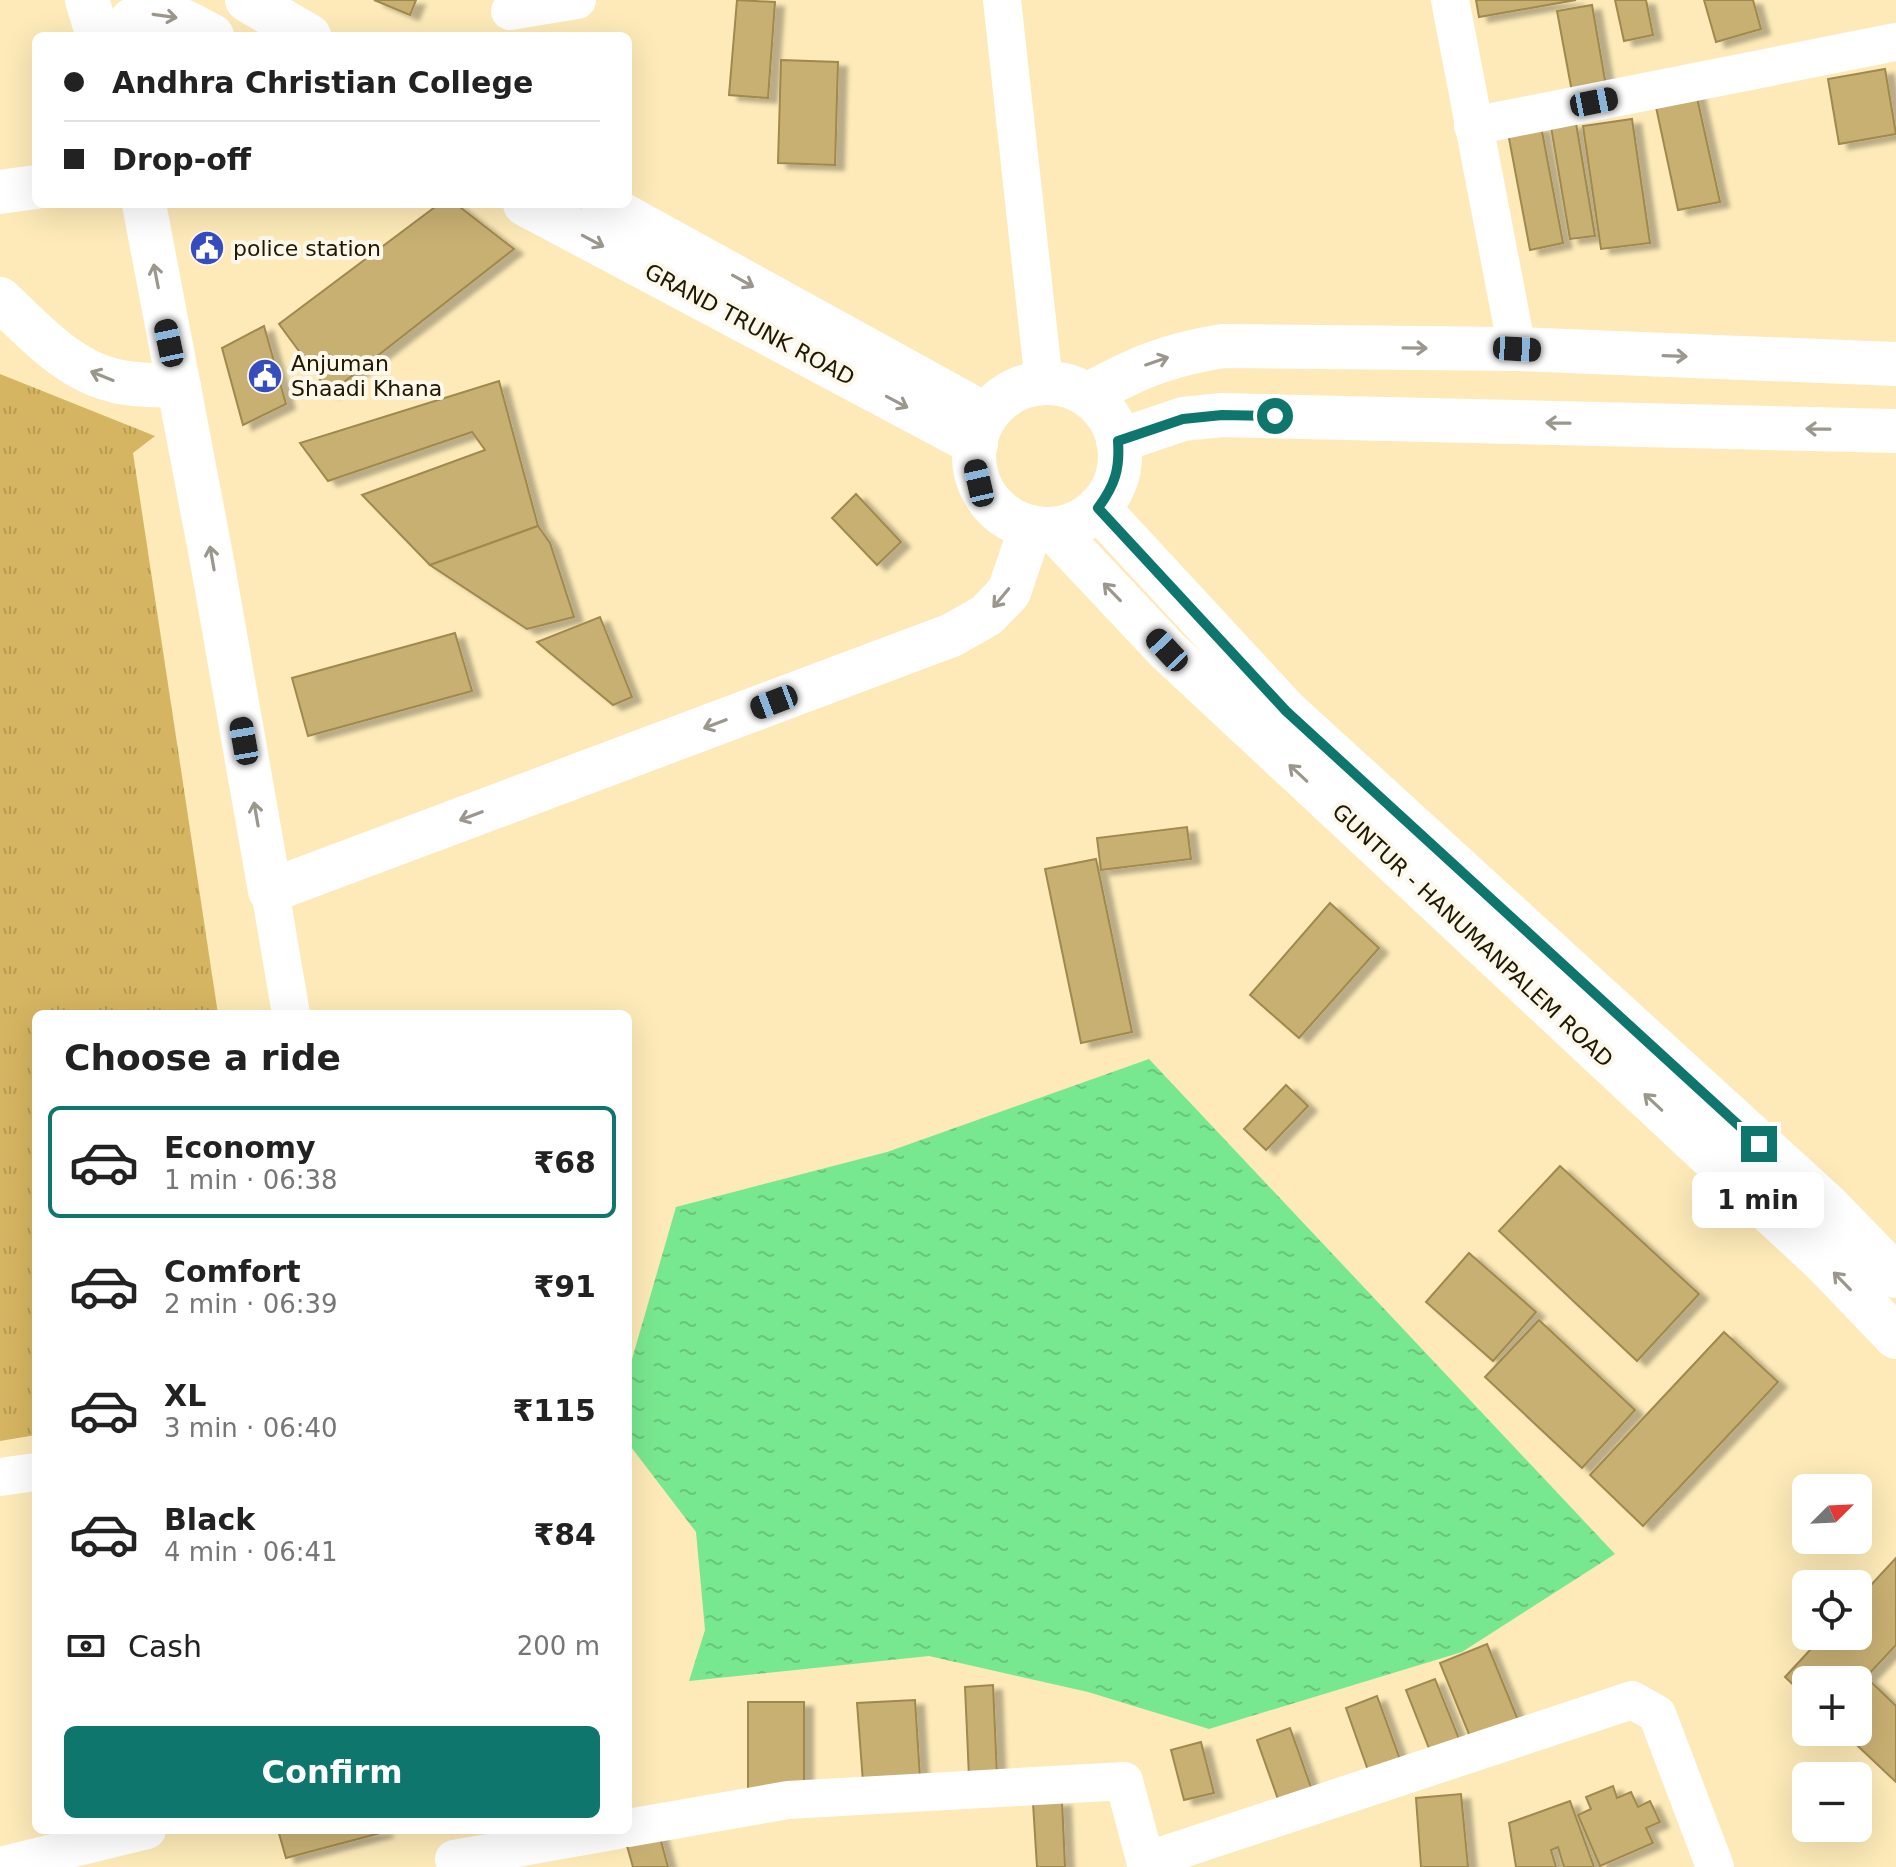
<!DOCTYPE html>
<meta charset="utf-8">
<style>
:root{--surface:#fff;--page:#f2f2f2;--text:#222;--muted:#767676;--line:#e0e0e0;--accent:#0f766e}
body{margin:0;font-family:"DejaVu Sans",sans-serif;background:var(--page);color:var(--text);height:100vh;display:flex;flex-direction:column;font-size:30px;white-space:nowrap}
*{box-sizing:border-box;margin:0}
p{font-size:26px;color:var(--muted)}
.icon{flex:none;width:44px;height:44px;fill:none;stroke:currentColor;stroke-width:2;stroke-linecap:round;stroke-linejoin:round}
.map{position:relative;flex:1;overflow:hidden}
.panel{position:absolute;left:32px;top:1010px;width:600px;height:824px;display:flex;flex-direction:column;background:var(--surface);border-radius:12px;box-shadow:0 8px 32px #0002}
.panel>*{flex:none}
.top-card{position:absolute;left:32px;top:32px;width:600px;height:176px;border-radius:12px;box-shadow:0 8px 32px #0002;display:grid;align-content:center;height:176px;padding:0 32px;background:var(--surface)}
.needle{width:52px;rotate:66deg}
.buttons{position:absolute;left:1792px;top:1474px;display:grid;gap:16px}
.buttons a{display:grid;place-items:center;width:80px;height:80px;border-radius:12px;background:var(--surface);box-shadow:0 8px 32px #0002;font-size:40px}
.end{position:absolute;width:36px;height:36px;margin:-18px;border:10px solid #0f766e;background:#fff;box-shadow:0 0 0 4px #fff}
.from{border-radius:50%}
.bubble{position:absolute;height:56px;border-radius:12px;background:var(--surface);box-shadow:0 8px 32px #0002;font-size:26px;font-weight:800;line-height:56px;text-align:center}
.car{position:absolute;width:24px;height:48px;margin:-24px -12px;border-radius:10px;box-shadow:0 0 6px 2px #0007;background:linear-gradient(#222 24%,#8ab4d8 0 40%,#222 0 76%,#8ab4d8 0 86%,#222 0)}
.top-card b{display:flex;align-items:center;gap:28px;height:76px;font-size:30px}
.top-card b+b{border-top:2px solid var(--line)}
.top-card i{width:20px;height:20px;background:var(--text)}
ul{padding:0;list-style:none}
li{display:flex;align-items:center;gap:24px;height:112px;margin:0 16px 12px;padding:0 16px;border:4px solid transparent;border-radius:12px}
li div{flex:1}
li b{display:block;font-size:30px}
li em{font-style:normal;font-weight:800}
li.on{border-color:var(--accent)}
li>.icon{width:72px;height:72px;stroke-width:1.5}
h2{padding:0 32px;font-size:36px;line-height:96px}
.pay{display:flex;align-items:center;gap:20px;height:88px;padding:0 32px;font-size:30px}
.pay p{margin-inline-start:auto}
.button{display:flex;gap:16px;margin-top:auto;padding:16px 32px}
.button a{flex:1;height:92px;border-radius:12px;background:var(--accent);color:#fff;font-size:32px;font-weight:800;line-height:92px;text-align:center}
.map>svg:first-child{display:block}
</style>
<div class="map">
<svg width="1896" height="1867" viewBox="0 0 1896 1867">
<defs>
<pattern id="park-tufts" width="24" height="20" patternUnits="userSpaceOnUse" patternTransform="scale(2)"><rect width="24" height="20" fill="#d5b561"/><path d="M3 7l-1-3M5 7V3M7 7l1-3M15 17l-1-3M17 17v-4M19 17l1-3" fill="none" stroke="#b79b52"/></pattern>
<pattern id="water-ripples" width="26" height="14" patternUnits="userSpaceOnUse" patternTransform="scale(2)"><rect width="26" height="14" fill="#78e890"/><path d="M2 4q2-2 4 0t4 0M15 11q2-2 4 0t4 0" fill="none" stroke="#68c67a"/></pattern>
<filter id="shadow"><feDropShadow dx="9" dy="5" stdDeviation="2" flood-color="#0004"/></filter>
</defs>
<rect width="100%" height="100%" fill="#fdeab8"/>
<polygon fill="url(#park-tufts)" points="0,374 155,436 133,453 218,1014 36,1014 36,1435 0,1441"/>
<polygon fill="url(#water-ripples)" points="1149,1059 1615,1554 1462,1652 1209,1729 1088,1692 929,1656 689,1681 705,1630 696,1532 628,1443 628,1373 676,1207 887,1152"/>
<g fill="#c8b073" stroke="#a0894d" stroke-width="2" filter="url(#shadow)">
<polygon points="374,0 416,0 410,15"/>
<polygon points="737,0 775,2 768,98 729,95"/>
<polygon points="1476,0 1576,0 1479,17"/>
<polygon points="1615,0 1646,0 1653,35 1624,41"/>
<polygon points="1704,0 1753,0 1761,29 1716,42"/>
<polygon points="1592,5 1606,86 1572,92 1557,11"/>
<polygon points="781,60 838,62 835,165 778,163"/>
<polygon points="1885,69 1896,134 1839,144 1828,79"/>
<polygon points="1694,84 1720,202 1678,210 1653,93"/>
<polygon points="1632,119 1650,243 1601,249 1583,126"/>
<polygon points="1576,123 1595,236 1570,239 1551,127"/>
<polygon points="1541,126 1563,243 1530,250 1508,133"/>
<polygon points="439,204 456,204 514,249 330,393 279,324"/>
<polygon points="264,326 286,404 243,425 222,348"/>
<polygon points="499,381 538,526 430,565 362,495 485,450 472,432 328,481 300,443"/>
<polygon points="856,494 901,542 877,565 832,518"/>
<polygon points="538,526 550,543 574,617 527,629 430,565"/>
<polygon points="600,617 632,697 613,705 537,642"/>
<polygon points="455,633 472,691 308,736 292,678"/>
<polygon points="1187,827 1191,859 1101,870 1097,838"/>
<polygon points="1096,859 1132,1032 1081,1043 1045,869"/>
<polygon points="1330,903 1379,948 1299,1038 1250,995"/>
<polygon points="1286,1085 1308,1106 1266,1150 1244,1129"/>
<polygon points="1560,1166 1699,1294 1637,1361 1499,1231"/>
<polygon points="1469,1253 1536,1312 1493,1361 1426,1302"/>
<polygon points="1539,1320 1635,1410 1582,1468 1485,1377"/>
<polygon points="1724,1332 1778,1382 1643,1526 1590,1475"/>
<polygon points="1896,1558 1896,1645 1866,1677 1896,1706 1896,1782 1843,1732 1858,1732 1858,1680 1806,1680 1806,1697 1785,1677 1823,1636 1858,1636 1858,1599"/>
<polygon points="1487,1644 1522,1730 1475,1749 1440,1663"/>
<polygon points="1435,1679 1463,1749 1434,1761 1406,1690"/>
<polygon points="993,1685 997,1776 969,1777 965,1687"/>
<polygon points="1377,1696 1402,1765 1370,1776 1346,1708"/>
<polygon points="915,1700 920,1778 863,1782 857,1703"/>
<polygon points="748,1702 804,1702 804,1790 748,1789"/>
<polygon points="1290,1728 1312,1790 1279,1802 1257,1740"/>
<polygon points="1201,1742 1214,1793 1184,1800 1171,1750"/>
<polygon points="1613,1786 1617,1798 1631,1792 1638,1807 1650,1801 1660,1822 1646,1828 1653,1843 1600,1866 1578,1815 1591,1809 1586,1797"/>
<polygon points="1461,1794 1468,1867 1421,1867 1416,1798"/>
<polygon points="1062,1801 1065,1867 1037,1867 1033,1803"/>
<polygon points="1570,1801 1594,1867 1564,1867 1558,1847 1551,1850 1556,1867 1516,1867 1509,1823"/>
<polygon points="278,1830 383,1830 384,1832 286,1858"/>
<polygon points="658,1830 668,1867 633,1867 625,1839"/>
</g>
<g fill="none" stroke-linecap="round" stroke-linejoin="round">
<g stroke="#fff" stroke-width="38">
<polyline points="1002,0 1044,383"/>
<polyline points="1450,0 1517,349"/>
<polyline points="510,11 577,0"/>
<polyline points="1473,126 1896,42"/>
<polyline points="270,891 291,1014"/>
<polyline points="0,1477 36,1472"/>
<polyline points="628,1828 788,1800 1124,1781 1147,1867"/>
<polyline points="454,1859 618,1830"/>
<polyline points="1146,1861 1632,1700 1657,1714 1715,1867"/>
<polyline points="0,1866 147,1830"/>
</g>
<g stroke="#fff" stroke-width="44">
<polyline points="87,0 98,36"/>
<polyline points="247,0 309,36"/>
<path d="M125,36L132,20C166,8 182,20 212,36"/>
<polyline points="0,192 36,187"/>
<polyline points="144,204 212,561 270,891 952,635 987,615 1009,592 1031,527"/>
<polyline points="525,204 976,444"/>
<polyline points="603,204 986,415"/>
<path d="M0,299C34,331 69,371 116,381C137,386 158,385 179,386"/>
<circle cx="1047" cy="456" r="73"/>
<path d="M1087,395C1137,368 1166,355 1223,346L1517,349L1896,364"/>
<polyline points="1118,441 1183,419 1222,415 1896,431"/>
<polyline points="1098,508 1286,711 1827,1205 1896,1276"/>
<polyline points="1054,530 1167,650 1825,1263 1896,1337"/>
</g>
</g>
<defs><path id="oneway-shaft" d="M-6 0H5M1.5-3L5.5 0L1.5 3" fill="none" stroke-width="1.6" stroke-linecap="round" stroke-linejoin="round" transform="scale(2)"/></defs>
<g stroke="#9b978d">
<use href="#oneway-shaft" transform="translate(165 16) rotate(8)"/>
<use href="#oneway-shaft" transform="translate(593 241) rotate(28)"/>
<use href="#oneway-shaft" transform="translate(156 276) rotate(-101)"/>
<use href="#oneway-shaft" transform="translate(743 281) rotate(29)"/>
<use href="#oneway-shaft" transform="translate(1415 348) rotate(1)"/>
<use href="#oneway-shaft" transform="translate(1675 356) rotate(2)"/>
<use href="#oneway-shaft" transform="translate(1157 361) rotate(-19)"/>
<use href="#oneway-shaft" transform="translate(102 376) rotate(-158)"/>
<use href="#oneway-shaft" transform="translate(897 402) rotate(28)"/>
<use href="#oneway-shaft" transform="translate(1558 423) rotate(-179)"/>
<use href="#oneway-shaft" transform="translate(1818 429) rotate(-179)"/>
<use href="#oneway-shaft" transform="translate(212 558) rotate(-100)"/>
<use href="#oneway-shaft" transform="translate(1112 592) rotate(-134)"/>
<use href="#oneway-shaft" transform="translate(1001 598) rotate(130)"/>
<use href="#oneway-shaft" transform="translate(715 724) rotate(159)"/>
<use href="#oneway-shaft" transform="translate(1298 773) rotate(-137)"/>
<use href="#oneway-shaft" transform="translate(256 814) rotate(-100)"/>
<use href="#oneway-shaft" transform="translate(471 816) rotate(159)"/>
<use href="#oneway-shaft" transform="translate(1653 1102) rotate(-137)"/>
<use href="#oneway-shaft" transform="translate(1842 1281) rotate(-134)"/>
</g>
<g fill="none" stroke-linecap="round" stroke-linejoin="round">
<path stroke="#0f766e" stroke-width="10" d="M1275,416L1222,415L1183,419L1118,441C1120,469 1115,485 1098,508L1286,711L1759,1144"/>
</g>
<defs>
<g id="civic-disc" transform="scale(1.8)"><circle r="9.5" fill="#354dbf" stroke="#fdf8ec"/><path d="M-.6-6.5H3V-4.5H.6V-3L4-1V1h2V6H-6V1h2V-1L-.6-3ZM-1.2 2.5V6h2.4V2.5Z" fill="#fff"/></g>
</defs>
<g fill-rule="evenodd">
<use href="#civic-disc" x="207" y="248"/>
<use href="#civic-disc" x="265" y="376"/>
</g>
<g text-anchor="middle" stroke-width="8" stroke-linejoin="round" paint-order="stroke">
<g font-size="22" fill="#211801" stroke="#fdf8ec" text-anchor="start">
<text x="233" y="256">police station</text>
<text x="291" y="371">Anjuman<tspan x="291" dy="25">Shaadi Khana</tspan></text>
</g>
<g font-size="22" fill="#211801" stroke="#fdf8ec">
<text transform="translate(750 324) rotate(28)" y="8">GRAND TRUNK ROAD</text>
<text transform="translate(1473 935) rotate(43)" y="8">GUNTUR - HANUMANPALEM ROAD</text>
</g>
</g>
</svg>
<div class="buttons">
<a><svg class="needle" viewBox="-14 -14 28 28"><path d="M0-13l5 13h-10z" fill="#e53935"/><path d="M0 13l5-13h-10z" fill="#767676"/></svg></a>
<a><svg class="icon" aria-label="locate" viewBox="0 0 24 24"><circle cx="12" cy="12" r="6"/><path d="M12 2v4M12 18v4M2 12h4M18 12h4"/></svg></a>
<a>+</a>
<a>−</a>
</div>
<i class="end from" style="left:1275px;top:416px"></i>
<i class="end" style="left:1759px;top:1144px"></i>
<div class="bubble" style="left:1692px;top:1172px;width:132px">1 min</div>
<i class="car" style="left:1594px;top:102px;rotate:79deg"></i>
<i class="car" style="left:169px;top:343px;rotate:348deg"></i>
<i class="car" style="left:1517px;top:349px;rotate:93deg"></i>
<i class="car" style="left:979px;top:483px;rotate:347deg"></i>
<i class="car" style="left:1167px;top:650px;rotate:317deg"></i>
<i class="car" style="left:774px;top:702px;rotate:249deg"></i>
<i class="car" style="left:244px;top:741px;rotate:350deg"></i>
<div class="top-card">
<b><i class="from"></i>Andhra Christian College</b>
<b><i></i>Drop-off</b>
</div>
<section class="panel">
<h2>Choose a ride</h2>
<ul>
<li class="on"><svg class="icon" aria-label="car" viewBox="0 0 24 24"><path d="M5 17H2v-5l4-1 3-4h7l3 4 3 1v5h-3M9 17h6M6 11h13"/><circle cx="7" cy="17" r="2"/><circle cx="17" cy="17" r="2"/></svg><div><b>Economy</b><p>1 min · 06:38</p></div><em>₹68</em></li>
<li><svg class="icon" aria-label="car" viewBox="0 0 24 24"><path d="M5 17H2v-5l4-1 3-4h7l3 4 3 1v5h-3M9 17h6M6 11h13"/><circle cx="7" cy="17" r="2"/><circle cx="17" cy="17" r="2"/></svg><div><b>Comfort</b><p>2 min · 06:39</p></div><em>₹91</em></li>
<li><svg class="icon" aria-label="car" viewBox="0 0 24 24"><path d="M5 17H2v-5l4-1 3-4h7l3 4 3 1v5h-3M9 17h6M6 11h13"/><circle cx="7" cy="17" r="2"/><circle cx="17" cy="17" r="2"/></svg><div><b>XL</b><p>3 min · 06:40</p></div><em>₹115</em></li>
<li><svg class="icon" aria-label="car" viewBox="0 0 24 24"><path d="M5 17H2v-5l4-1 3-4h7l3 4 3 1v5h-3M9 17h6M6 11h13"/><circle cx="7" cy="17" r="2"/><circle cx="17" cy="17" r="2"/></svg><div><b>Black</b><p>4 min · 06:41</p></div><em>₹84</em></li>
</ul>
<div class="pay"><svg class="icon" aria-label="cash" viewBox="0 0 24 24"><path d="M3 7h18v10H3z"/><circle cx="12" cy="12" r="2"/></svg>Cash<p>200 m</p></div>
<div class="button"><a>Confirm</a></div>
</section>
</div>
